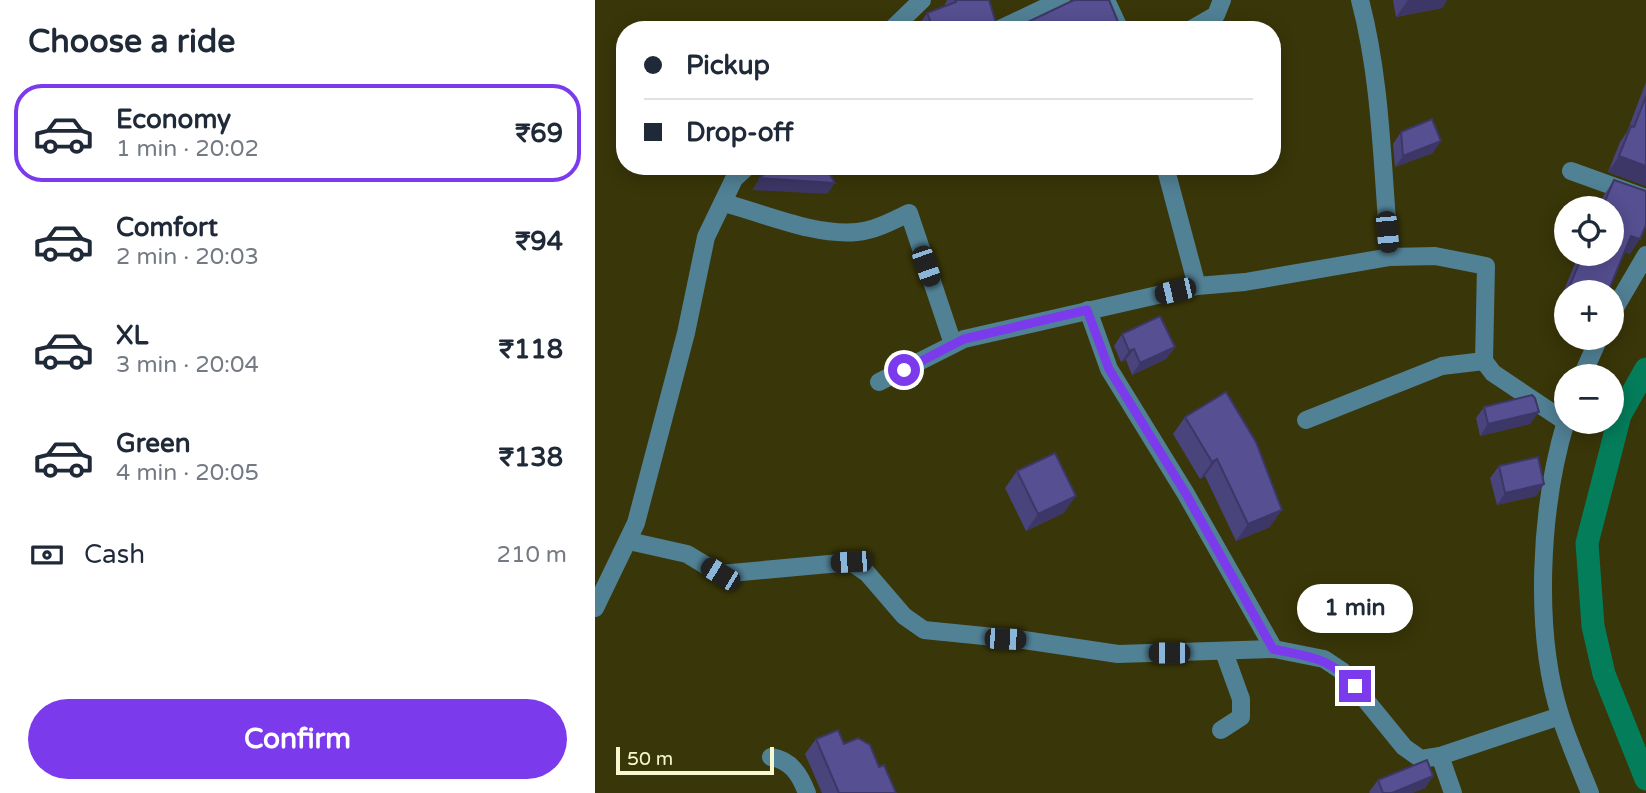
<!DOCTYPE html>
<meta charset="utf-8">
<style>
:root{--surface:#fff;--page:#f6f6f7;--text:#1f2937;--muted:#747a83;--line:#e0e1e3;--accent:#7c3aed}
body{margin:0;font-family:"Varela Round",sans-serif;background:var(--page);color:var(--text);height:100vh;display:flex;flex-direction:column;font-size:26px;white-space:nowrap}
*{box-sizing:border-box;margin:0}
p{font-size:23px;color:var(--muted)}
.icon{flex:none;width:38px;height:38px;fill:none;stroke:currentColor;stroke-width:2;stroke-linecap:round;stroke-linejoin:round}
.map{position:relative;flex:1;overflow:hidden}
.sheet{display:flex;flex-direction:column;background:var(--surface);width:595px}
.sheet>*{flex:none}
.top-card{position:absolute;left:21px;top:21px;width:665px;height:154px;border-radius:28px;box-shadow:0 4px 18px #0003;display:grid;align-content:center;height:154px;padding:0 28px;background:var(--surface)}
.buttons{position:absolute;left:959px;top:196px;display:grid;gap:14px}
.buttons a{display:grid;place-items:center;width:70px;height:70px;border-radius:50%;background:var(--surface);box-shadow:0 4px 18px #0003;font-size:35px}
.scale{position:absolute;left:21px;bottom:18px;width:158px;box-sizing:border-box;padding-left:7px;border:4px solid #f8f7cf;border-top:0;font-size:19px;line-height:24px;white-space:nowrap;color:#f8f7cf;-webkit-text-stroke:5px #393609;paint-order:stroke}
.end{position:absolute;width:32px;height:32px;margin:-16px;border:9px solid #7c3aed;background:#fff;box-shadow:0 0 0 4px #fff}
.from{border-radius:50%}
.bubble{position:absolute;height:49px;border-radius:24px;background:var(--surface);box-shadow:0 4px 18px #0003;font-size:23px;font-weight:800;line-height:49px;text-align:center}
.car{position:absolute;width:21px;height:42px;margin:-21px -10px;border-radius:9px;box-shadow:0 0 5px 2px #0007;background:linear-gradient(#222 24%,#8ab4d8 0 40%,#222 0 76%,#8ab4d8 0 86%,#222 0)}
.top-card b{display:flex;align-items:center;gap:24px;height:66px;font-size:26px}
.top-card b+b{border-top:2px solid var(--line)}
.top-card i{width:18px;height:18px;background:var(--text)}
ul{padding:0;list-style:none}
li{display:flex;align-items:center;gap:21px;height:98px;margin:0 14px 10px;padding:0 14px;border:4px solid transparent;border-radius:28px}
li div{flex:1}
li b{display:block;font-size:26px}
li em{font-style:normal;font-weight:800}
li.current{border-color:var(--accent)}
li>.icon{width:63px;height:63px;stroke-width:1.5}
h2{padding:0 28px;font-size:32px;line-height:84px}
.pay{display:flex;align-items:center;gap:18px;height:77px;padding:0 28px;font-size:26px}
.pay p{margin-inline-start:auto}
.primary-button{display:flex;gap:14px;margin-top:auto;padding:14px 28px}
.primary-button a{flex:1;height:80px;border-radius:42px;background:var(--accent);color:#fff;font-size:28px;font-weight:800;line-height:80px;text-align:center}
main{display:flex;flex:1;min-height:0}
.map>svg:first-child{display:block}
</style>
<main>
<section class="sheet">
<h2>Choose a ride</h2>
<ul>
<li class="current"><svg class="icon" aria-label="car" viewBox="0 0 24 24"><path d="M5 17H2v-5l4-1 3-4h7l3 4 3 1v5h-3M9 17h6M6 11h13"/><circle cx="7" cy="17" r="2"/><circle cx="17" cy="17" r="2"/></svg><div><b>Economy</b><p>1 min · 20:02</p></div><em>₹69</em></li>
<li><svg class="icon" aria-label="car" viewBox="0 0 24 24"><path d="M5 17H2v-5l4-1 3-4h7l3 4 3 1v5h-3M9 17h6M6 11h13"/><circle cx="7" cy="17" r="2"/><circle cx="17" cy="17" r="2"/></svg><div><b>Comfort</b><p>2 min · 20:03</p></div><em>₹94</em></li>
<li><svg class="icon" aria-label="car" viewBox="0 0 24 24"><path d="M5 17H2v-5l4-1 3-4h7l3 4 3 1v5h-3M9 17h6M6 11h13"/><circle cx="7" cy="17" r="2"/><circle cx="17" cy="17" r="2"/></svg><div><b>XL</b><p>3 min · 20:04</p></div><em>₹118</em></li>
<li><svg class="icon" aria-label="car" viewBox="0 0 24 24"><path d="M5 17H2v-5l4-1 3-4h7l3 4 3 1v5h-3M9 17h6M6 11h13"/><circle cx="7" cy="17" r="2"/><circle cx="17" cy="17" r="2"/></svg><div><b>Green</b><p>4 min · 20:05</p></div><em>₹138</em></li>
</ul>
<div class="pay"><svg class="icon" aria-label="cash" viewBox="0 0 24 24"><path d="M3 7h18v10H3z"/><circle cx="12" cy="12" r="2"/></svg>Cash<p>210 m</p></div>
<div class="primary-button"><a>Confirm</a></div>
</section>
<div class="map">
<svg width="1051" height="793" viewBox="0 0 1051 793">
<rect width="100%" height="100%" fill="#393609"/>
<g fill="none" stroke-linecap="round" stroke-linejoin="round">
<polyline stroke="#047d5b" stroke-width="23" points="1051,369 1025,415 992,543 998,626 1009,674 1051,779"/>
<g stroke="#518195" stroke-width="18">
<polyline points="511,0 525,30"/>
<path d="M765,0C787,83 787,172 795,257"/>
<polyline points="296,30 327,0"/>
<polyline points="403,30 466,0"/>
<polyline points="595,30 621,15 627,0"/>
<polyline points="570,166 602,286"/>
<polyline points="976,171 1051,198"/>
<path d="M129,203C171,214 219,236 262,232C281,230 297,221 314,213L358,344"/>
<polyline points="493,310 514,369 591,494 679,649"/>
<polyline points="1017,313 1051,255"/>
<polyline points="987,376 1004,338"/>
<polyline points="284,382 369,339 602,286 650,282 795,257 840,256 891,266 889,361 898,373 971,422"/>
<polyline points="711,420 847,366 889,361"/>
<path d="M971,421C945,507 938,632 966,718C974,743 985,768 995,793"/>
<polyline points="34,541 92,554 125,574 256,562 272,573 309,616 329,630 429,640 523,654 679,649 729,659 747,671 809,747 826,759 845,756 965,716"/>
<polyline points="0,608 41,523 91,333 111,237 139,179 153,166"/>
<polyline points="626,730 646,717 646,699 629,652"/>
<polyline points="845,756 858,793"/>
<path d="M176,757C196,760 205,775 212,793"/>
</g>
</g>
<g fill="#4a447d">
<polygon points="352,0 394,0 325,28 324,25 332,13 350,6 350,4"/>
<polygon points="798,0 852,0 847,8 801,17"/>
<polygon points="1051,82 1051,186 1013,172 1025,142 1032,132"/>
<polygon points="806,132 838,153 800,167 798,144"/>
<polygon points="1019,180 1035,254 1030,252 971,319 959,314 984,254 1017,254 1017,208 1003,208 1009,195"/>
<polygon points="527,334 580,347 571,359 537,375 531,360 526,362 519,346"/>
<polygon points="889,407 935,424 885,436 881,418"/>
<polygon points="590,417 675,527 641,541 610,476 605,479 578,434"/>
<polygon points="904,466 949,484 941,496 902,505 895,478"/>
<polygon points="422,471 469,513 431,531 410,488"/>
<polygon points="221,739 249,744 284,767 301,793 227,793 210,754"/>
<polygon points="838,776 830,788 817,793 775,793 774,792 783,780"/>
</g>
<g fill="#3c3766">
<polygon points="813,0 852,0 847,8 801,17"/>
<polygon points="846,141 838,153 800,167 808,156"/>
<polygon points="1024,156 1051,166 1051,186 1013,172"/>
<polygon points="165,178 240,183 232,194 157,190"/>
<polygon points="1036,236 1045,239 1035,254 1026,250"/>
<polygon points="969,299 971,300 971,319 959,314"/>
<polygon points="580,347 571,359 537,375 545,363"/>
<polygon points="539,349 531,360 526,362 534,351"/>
<polygon points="944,412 935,424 885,436 893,424"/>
<polygon points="622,459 610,476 605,479 617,462"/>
<polygon points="949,484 941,496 902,505 910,493"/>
<polygon points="481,496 469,513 431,531 443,514"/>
<polygon points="687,510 675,527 641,541 653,524"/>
<polygon points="838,776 830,788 817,793 797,793"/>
</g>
<g fill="#564f91" stroke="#3c3766" stroke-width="2">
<polygon points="360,0 394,0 403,30 322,30 335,20 332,13 361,2"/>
<polygon points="479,0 514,0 524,24 512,30 416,30"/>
<polygon points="1051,96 1051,166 1024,156 1036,126 1039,127"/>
<polygon points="837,119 846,141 808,156 806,132"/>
<polygon points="178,166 230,166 240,183 165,178"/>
<polygon points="1019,180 1051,191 1051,225 1045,239 1036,236 1013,292 972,292 988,254 1017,254 1017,208 1007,208"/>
<polygon points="565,316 580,347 545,363 539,349 534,351 527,334"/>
<polygon points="631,392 661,442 687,510 653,524 622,459 617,462 590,417"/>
<polygon points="937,395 940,398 944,412 893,424 889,407"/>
<polygon points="460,453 481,496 443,514 422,471"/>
<polygon points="943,457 949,484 910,493 904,466"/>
<polygon points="243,730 249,744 263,738 275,745 284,767 289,765 301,793 244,793 221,739"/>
<polygon points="832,760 838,776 797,793 788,793 783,780"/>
</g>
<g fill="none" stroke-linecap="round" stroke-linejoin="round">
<path stroke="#7c3aed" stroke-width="9" d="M309,370L369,339L492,310L514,369L591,494L678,649C714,657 735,657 760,686"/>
</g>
</svg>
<div class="buttons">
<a><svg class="icon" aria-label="locate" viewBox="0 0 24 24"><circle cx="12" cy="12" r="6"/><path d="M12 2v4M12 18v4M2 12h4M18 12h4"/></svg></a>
<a>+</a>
<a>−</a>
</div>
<div class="scale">50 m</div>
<i class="end from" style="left:309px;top:370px"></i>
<i class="end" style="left:760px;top:686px"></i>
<div class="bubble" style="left:702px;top:584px;width:116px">1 min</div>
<i class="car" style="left:792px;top:232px;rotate:175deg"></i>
<i class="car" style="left:331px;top:266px;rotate:161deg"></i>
<i class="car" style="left:580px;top:291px;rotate:257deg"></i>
<i class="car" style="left:256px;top:562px;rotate:267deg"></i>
<i class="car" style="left:125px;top:574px;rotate:301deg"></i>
<i class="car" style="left:410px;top:639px;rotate:92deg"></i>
<i class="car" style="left:574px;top:653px;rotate:270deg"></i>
<div class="top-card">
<b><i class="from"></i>Pickup</b>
<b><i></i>Drop-off</b>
</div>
</div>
</main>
